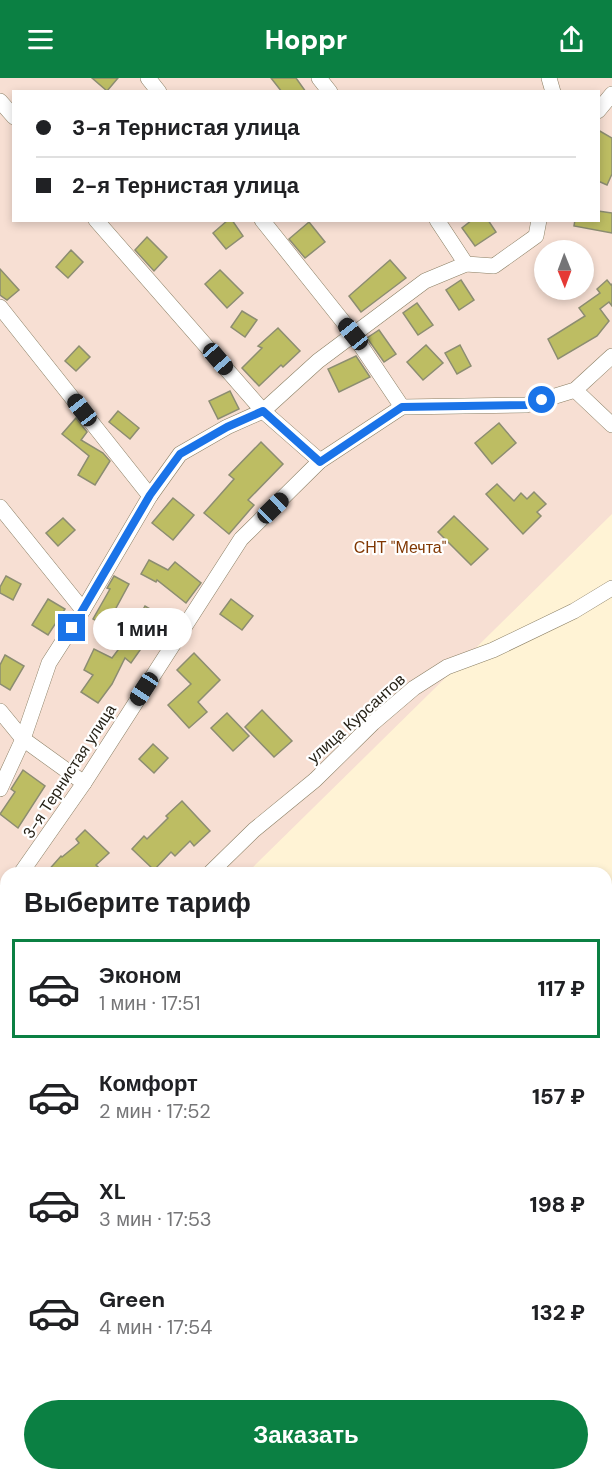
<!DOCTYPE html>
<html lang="ru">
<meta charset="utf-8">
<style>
:root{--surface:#fff;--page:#f6f6f6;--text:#202124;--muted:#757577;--line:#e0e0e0;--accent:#0b8043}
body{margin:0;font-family:"DM Sans",sans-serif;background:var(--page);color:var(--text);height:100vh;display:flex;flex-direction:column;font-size:22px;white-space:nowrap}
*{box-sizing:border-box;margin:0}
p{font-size:20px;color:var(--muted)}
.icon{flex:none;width:33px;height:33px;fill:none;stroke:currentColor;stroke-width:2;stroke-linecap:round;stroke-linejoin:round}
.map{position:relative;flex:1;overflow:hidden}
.panel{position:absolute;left:0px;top:789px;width:612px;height:614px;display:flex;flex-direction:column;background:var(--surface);border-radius:18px 18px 0 0;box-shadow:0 3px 9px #0003}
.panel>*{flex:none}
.top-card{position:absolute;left:12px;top:12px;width:588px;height:132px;border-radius:0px;box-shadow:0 3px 9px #0003;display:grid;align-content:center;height:132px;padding:0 24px;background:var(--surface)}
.needle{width:39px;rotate:179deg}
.fabs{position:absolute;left:534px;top:162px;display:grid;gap:12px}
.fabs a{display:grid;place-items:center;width:60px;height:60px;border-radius:50%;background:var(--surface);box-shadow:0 3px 9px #0003;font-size:30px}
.end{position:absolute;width:27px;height:27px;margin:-14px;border:8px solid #1a73e8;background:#fff;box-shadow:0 0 0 3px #fff}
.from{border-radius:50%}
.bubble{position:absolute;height:42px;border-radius:21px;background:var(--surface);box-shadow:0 3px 9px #0003;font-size:20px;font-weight:800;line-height:42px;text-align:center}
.car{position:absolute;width:18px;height:36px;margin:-18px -9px;border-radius:8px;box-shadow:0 0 4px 2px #0007;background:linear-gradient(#222 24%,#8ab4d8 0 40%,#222 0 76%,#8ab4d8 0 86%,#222 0)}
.top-card b{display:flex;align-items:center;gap:21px;height:57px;font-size:22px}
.top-card b+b{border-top:2px solid var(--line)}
.top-card i{width:15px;height:15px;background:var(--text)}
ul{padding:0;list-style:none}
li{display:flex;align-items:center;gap:18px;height:99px;margin:0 12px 9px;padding:0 12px;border:3px solid transparent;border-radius:0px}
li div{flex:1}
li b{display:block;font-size:22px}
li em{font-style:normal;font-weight:800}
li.active{border-color:var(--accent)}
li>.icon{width:54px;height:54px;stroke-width:1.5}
h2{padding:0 24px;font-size:27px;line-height:72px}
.cta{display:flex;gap:12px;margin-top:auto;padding:12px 24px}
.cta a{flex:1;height:69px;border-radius:36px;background:var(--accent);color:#fff;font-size:24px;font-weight:800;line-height:69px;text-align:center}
header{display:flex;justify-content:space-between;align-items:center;height:78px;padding:0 24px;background:var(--accent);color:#fff;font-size:27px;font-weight:800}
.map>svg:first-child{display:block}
</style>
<header><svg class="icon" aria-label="menu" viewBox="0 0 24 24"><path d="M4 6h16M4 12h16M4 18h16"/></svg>Hoppr<svg class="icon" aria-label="share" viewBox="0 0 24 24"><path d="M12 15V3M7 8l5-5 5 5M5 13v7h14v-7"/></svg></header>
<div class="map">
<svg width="612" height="1402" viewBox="0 0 612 1402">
<rect width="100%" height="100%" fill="#fff3d5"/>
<path fill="#f7dfd3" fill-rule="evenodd" d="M0,0H612V436L247,795H6V1396H142V1402H0ZM14,14H598V142H14ZM544,172H584V212H544Z"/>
<g fill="#bdbd63" stroke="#8c8d71" stroke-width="1.5">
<polygon points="92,0 118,0 107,13"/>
<polygon points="271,0 296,0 306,14 282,14"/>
<polygon points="598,52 612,60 612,96 607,107 598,103"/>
<polygon points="598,133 612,135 612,155 574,148 575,142 598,142"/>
<polygon points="228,142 232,142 243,158 226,171 213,155"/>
<polygon points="472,142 488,142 496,154 475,168 462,150"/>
<polygon points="309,144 325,164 305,180 289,161"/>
<polygon points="147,159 167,179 154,193 135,172"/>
<polygon points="71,172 83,184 68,200 56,189"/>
<polygon points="390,182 406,200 361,234 349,218"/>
<polygon points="0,191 19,212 7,222 0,217"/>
<polygon points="220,192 243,215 227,230 205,206"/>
<polygon points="461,202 474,222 459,232 446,212"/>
<polygon points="607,202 611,207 612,206 612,228 609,224 600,231 609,243 597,258 558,281 548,261 585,238 579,230 600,215 597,211"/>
<polygon points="417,225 433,247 418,257 403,235"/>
<polygon points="242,233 257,242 245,259 231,249"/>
<polygon points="278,250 300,273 283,289 281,287 259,308 242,290 262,270 258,268"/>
<polygon points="379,252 396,276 384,284 367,260"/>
<polygon points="426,267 443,285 423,302 407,284"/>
<polygon points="460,267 471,288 457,296 445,275"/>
<polygon points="79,268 90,279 76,293 65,283"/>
<polygon points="356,278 370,299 339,314 328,291"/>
<polygon points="230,313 239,331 218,341 209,323"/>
<polygon points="118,333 139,350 130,361 109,344"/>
<polygon points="76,340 87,354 81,362 103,375 110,383 95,407 78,397 89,378 62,356"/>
<polygon points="499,345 516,365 492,386 475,365"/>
<polygon points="261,364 283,386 248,422 254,427 229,456 204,435 234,401 229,397"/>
<polygon points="497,406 514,423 521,415 527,421 534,414 546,426 537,434 541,438 523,456 486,416"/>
<polygon points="173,420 194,437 173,462 152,445"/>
<polygon points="454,438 488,471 471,487 438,454"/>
<polygon points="63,440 75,452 58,468 46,455"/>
<polygon points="149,482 168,492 175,484 201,505 186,525 157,502 156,504 141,496"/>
<polygon points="6,498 21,506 13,522 0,515 0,509"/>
<polygon points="114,498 129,506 115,532 136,544 145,528 164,539 154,556 152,555 131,585 125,580 112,606 98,625 81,614 93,597 84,592 94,571 112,580 127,560 93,541 110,511 107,510"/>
<polygon points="48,521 65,531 48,557 32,547"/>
<polygon points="231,521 253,538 242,552 220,536"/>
<polygon points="194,575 220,602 198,624 207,634 189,650 168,627 191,606 177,592"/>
<polygon points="5,577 24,588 10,612 0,606 0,587"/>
<polygon points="262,632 292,663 274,679 245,649"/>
<polygon points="227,635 249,658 233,673 211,650"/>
<polygon points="153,666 168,680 154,695 139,681"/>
<polygon points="23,692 45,708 18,750 0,736 15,714 11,711"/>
<polygon points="182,723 210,753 194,768 190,763 175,778 171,774 154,792 132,771 144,758 147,761 168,740 166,738"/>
<polygon points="85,752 109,775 96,787 98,789 90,795 46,795 61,778 62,779 79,765 76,761"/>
</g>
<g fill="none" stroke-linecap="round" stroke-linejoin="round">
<g stroke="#8a7f64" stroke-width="16">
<g id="street">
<polyline points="148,0 159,14"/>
<polyline points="319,0 330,14"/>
<polyline points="549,0 553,14"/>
<polyline points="0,23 14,39"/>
<polyline points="598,33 612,16"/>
<polyline points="96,142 263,333 320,383"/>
<polyline points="262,142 353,256 402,329"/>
<polyline points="437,142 466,186"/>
<polyline points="0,229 150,418"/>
<polyline points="575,312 612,347"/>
<polyline points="0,429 83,532"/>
<polyline points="0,633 23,661 84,705"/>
<polyline points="0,711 23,661 49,585 83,532 150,418 180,376 227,349 263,333 318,283 425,203 466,186 494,188 536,158 539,142"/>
<polyline points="21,795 84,705 241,461 320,383 402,329 526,327 575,312 612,278"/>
<polyline points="210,795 254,752 315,702 373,645 414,610 447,589 493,572 574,533 612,510"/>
<polyline points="0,819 6,812"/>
<polyline points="606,1261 612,1261"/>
<polyline points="0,1396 6,1396"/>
<polyline points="146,1402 146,1396"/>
</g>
</g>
<use href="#street" stroke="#fff" stroke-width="15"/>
</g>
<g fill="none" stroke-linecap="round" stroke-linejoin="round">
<polyline stroke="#1a73e8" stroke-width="8" points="72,550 150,417 180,376 227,349 263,333 320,384 402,329 526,327 542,322"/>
</g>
<g text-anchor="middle" stroke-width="4.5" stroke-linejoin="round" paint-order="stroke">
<g font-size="16" fill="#803703" stroke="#fff">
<text x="400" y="475">СНТ "Мечта"</text>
</g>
<g font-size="16" fill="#272318" stroke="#fff">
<text transform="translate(356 640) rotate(-42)" y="6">улица Курсантов</text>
<text transform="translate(69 693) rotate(-57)" y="6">3-я Тернистая улица</text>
</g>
</g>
</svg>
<div class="fabs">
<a><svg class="needle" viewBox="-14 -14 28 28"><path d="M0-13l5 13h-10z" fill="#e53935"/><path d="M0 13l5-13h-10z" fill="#757577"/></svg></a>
</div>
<i class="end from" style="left:542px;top:322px"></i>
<i class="end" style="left:72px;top:550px"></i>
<div class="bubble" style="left:93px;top:530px;width:99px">1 мин</div>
<i class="car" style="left:353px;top:256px;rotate:321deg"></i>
<i class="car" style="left:218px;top:281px;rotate:139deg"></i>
<i class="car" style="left:82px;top:332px;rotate:322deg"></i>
<i class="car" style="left:273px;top:430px;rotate:46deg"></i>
<i class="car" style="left:144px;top:611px;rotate:213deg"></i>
<div class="top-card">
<b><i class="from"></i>3-я Тернистая улица</b>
<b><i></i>2-я Тернистая улица</b>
</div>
<section class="panel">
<h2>Выберите тариф</h2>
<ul>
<li class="active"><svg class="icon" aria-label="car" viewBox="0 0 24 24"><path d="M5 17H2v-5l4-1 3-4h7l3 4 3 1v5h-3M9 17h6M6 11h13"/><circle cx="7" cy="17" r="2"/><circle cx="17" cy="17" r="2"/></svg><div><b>Эконом</b><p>1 мин · 17:51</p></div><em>117 ₽</em></li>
<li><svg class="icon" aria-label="car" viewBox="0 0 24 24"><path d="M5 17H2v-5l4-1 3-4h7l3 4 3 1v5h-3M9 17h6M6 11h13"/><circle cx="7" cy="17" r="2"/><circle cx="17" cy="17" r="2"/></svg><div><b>Комфорт</b><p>2 мин · 17:52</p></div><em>157 ₽</em></li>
<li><svg class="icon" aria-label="car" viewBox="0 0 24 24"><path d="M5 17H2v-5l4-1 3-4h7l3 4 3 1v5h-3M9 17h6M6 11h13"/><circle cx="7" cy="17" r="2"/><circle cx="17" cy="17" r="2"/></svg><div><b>XL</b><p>3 мин · 17:53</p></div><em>198 ₽</em></li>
<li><svg class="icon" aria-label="car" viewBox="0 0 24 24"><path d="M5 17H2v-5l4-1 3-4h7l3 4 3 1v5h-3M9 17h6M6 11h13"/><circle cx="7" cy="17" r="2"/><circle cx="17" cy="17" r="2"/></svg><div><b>Green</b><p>4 мин · 17:54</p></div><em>132 ₽</em></li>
</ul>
<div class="cta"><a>Заказать</a></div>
</section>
</div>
